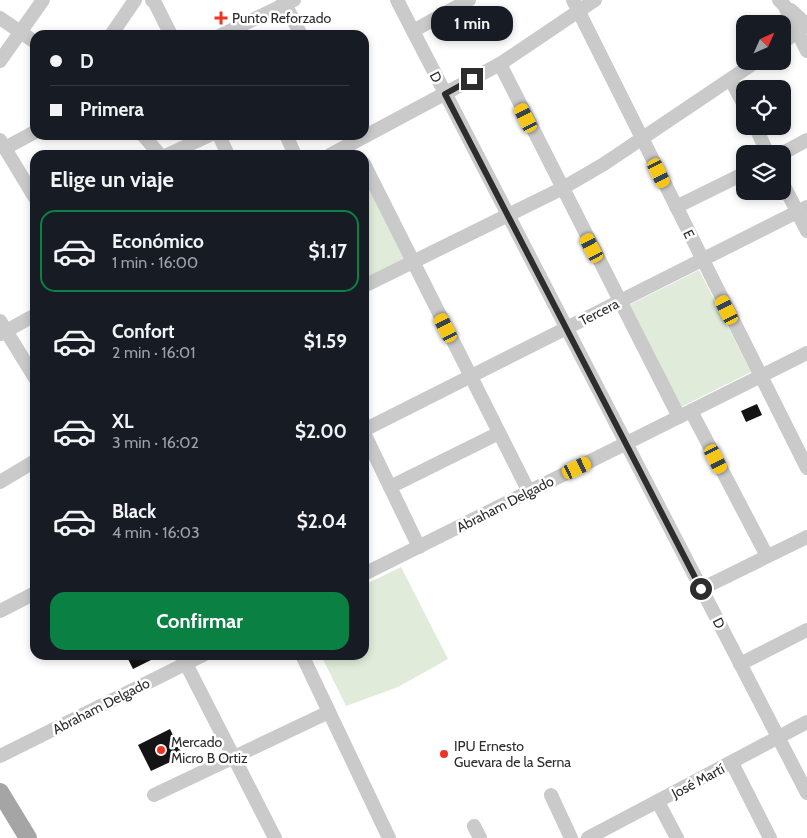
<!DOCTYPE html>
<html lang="es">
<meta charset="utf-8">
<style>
:root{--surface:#171b24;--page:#20242c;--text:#f1f3f6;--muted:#9ea1a6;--line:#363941;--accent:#0b8043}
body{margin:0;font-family:Cabin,sans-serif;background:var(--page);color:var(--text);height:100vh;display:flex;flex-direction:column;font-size:19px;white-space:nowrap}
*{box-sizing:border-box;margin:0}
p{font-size:16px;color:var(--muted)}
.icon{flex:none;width:28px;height:28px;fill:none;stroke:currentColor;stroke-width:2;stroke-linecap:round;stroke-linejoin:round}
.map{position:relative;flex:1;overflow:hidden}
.sheet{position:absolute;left:30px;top:150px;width:339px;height:510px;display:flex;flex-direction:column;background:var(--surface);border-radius:15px;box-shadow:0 2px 8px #0003}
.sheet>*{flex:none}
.hud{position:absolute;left:30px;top:30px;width:339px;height:110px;border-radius:15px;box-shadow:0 2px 8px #0003;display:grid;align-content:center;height:110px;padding:0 20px;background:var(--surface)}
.needle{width:32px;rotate:45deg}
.fabs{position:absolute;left:736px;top:15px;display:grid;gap:10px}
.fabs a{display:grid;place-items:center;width:55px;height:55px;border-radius:10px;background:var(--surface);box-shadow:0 2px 8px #0003;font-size:25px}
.end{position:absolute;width:22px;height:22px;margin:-11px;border:6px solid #2d2d2d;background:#fff;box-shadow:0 0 0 2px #fff}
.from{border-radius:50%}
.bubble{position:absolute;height:35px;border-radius:15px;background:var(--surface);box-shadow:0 2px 8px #0003;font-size:16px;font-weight:700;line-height:35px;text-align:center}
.car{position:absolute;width:15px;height:30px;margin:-15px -8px;border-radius:6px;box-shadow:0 0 4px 1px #0007;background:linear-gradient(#f5c518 24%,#345 0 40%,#f5c518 0 76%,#345 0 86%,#f5c518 0)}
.hud b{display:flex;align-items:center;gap:18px;height:48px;font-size:19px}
.hud b+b{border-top:1px solid var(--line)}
.hud i{width:12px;height:12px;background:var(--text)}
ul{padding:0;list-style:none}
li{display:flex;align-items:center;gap:15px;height:82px;margin:0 10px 8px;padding:0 10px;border:2px solid transparent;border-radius:15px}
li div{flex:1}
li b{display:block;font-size:19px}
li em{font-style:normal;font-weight:700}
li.active{border-color:var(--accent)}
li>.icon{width:45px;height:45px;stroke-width:1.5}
h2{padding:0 20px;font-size:22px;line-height:60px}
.cta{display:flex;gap:10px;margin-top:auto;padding:10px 20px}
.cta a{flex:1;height:58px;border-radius:15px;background:var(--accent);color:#fff;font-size:20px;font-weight:700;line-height:58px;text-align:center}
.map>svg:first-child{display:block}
</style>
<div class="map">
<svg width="807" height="838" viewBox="0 0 807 838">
<rect width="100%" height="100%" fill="#fff"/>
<g fill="#e0ebd9">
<polygon points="364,173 407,261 364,282"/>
<polygon points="699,270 751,372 681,407 629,305"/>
<polygon points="401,567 448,659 398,687 346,706 321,655 364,655 364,585"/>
</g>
<g fill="#141414">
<polygon points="757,404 762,415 746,422 741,411"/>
<polygon points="126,655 161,655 133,669"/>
<polygon points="170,729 183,756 151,771 138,745"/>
</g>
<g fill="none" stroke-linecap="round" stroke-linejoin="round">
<g stroke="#cacaca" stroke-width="14">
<polyline points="152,0 155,3 171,35"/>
<polyline points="283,0 301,35"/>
<polyline points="397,0 807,793"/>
<polyline points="573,0 807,468"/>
<polyline points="779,0 784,5 807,51"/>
<polyline points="791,10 807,25"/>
<polyline points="0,18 35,42"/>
<polyline points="413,31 469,0"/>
<polyline points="111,35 135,0"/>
<polyline points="221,35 294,0"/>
<polyline points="782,43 804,27"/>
<polyline points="0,61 43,0"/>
<polyline points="500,64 679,417"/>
<polyline points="731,80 745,107"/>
<polyline points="755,126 768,154"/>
<polyline points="143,135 160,155"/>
<polyline points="219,135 228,155"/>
<polyline points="286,135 295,155"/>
<polyline points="0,140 35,198"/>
<polyline points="5,148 35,132"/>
<polyline points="781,154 807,140"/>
<polyline points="167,155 210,135"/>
<polyline points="330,155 500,64 595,0"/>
<polyline points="364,164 529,492"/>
<polyline points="782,182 807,231"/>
<polyline points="676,207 745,173"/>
<polyline points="364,286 561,189 604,164 757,61"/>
<polyline points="0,321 35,378"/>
<polyline points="1,334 35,315"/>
<polyline points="691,411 767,556"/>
<polyline points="364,430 807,207"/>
<polyline points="364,433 419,547"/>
<polyline points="0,482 35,461"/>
<polyline points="390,487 499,433"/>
<polyline points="364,574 807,353"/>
<polyline points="701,589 807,537"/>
<polyline points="0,611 35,593"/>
<polyline points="302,655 389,838"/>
<polyline points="182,656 275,838"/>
<polyline points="740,664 807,630"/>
<polyline points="0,756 203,655"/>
<polyline points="732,763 770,838"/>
<polyline points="154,795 329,712"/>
<polyline points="551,795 571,838"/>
<polyline points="658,802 677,838"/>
<polyline points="474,826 480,838"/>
<polyline points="588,838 807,722"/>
</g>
<polyline stroke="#a5a5a5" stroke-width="18" points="0,792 28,838"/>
</g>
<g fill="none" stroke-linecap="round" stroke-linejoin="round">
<polyline stroke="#2d2d2d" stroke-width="6" points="472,79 445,94 701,589"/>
</g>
<g fill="#ef3424" stroke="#fff" stroke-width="2">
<path d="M218.5 10.5h5v5h5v5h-5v5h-5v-5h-5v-5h5z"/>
<circle cx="161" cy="750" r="5"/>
<circle cx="444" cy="754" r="5"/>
</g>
<g text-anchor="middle" stroke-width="5" stroke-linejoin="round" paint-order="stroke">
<g font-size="14" fill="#2d2d2d" stroke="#fff" text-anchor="start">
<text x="232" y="23">Punto Reforzado</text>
<text x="171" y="747">Mercado<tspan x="171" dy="16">Micro B Ortiz</tspan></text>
<text x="454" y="751">IPU Ernesto<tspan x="454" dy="16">Guevara de la Serna</tspan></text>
</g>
<g font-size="14" fill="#2d2d2d" stroke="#fff">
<text transform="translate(436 77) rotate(63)" y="5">D</text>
<text transform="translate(689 234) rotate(64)" y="5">E</text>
<text transform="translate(599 312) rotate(-27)" y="5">Tercera</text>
<text transform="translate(505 504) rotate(-27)" y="5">Abraham Delgado</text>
<text transform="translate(719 623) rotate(63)" y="5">D</text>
<text transform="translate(101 706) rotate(-27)" y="5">Abraham Delgado</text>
<text transform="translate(698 781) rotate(-28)" y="5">José Martí</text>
</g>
</g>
</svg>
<div class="fabs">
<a><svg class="needle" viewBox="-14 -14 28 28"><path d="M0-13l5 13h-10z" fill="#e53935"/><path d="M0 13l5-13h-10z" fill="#9ea1a6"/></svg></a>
<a><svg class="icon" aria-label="locate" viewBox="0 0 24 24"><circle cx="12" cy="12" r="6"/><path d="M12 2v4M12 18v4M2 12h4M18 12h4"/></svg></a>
<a><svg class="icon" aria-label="layers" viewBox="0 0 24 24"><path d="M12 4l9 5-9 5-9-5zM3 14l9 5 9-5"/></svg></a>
</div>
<i class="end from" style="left:701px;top:589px"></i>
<i class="end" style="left:472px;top:79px"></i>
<div class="bubble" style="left:431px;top:6px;width:82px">1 min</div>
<i class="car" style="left:526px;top:118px;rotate:333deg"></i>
<i class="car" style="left:659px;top:173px;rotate:154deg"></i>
<i class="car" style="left:592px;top:248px;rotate:332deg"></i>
<i class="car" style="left:727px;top:310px;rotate:333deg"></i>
<i class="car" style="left:446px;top:328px;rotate:333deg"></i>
<i class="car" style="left:716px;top:459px;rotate:153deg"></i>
<i class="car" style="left:577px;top:468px;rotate:64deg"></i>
<div class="hud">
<b><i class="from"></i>D</b>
<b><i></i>Primera</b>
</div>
<section class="sheet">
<h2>Elige un viaje</h2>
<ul>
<li class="active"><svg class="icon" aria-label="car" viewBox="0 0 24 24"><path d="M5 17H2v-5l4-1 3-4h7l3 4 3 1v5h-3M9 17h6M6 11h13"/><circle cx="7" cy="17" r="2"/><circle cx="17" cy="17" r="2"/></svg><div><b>Económico</b><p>1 min · 16:00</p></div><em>$1.17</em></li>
<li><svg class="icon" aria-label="car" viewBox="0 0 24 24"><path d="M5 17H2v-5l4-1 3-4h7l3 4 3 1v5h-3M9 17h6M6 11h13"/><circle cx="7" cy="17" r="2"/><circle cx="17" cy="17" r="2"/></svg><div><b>Confort</b><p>2 min · 16:01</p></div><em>$1.59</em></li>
<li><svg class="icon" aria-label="car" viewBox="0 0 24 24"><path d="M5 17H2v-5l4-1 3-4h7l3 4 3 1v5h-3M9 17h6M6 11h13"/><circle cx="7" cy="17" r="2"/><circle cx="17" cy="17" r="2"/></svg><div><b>XL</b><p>3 min · 16:02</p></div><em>$2.00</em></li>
<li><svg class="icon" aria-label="car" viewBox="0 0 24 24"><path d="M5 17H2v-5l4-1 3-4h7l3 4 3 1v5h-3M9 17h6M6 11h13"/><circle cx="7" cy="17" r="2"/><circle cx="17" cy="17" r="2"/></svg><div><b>Black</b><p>4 min · 16:03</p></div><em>$2.04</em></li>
</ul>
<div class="cta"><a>Confirmar</a></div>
</section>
</div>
